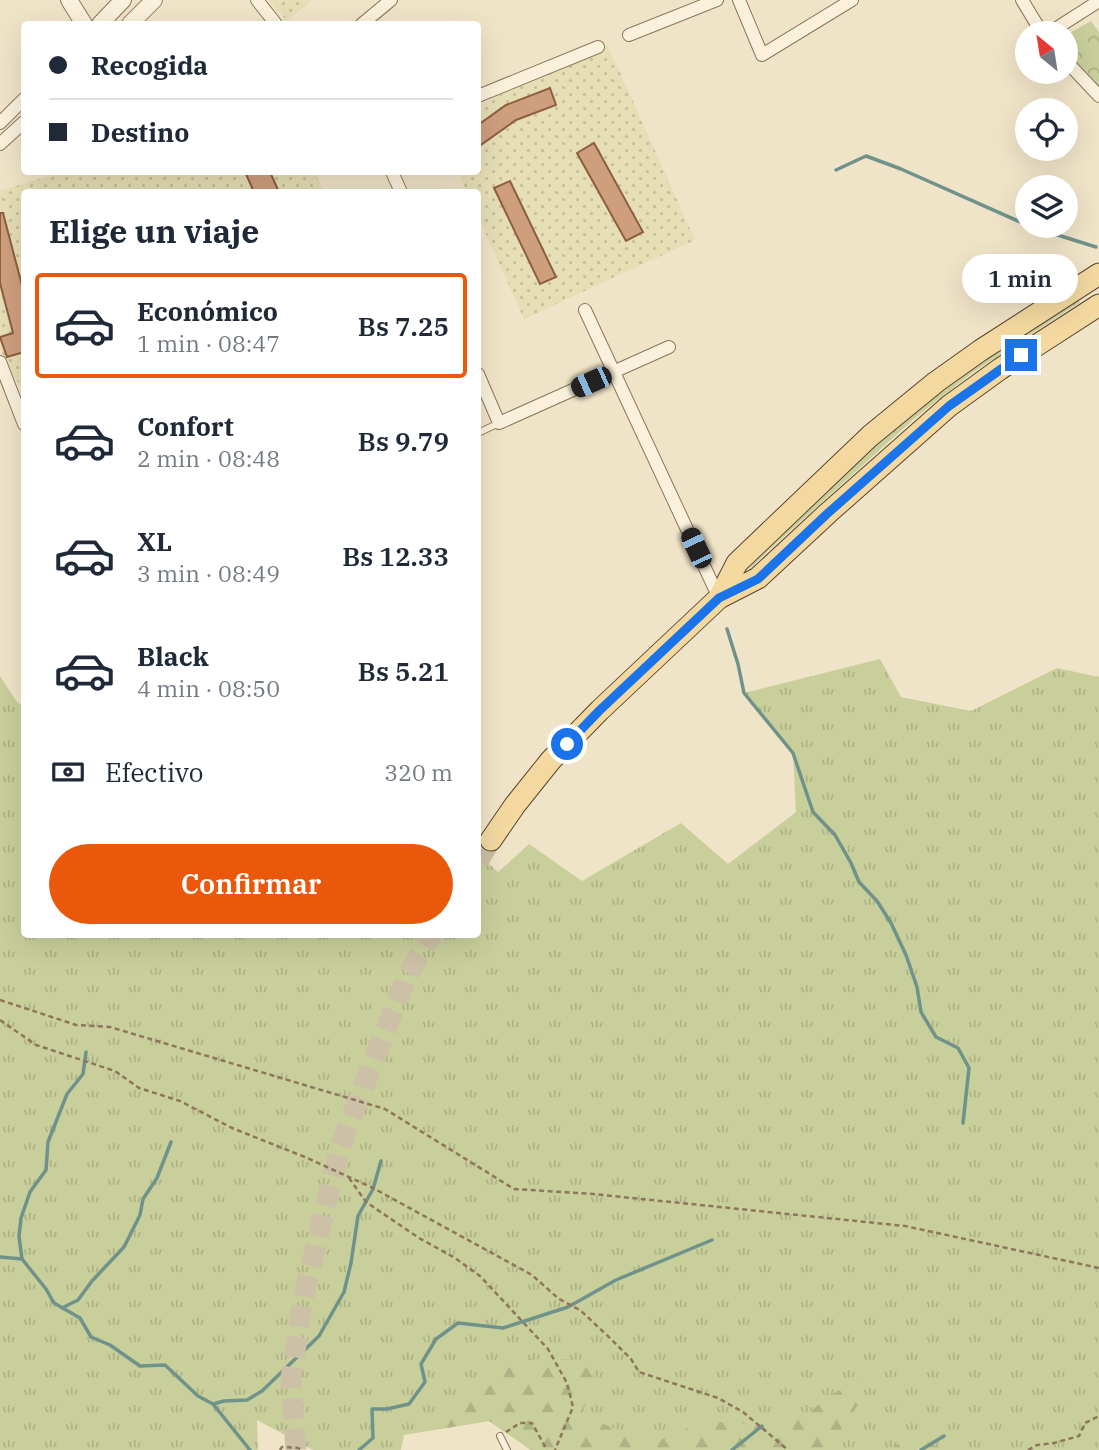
<!DOCTYPE html>
<html lang="es">
<meta charset="utf-8">
<style>
:root{--surface:#fff;--page:#f6f6f7;--text:#1f2937;--muted:#747a83;--line:#e0e1e3;--accent:#ea580c}
body{margin:0;font-family:"IBM Plex Serif",serif;background:var(--page);color:var(--text);height:100vh;display:flex;flex-direction:column;font-size:26px;white-space:nowrap}
*{box-sizing:border-box;margin:0}
p{font-size:23px;color:var(--muted)}
.icon{flex:none;width:38px;height:38px;fill:none;stroke:currentColor;stroke-width:2;stroke-linecap:round;stroke-linejoin:round}
.map{position:relative;flex:1;overflow:hidden}
.panel{position:absolute;left:21px;top:189px;width:460px;height:749px;display:flex;flex-direction:column;background:var(--surface);border-radius:7px;box-shadow:0 7px 28px #0002}
.panel>*{flex:none}
.banner{position:absolute;left:21px;top:21px;width:460px;height:154px;border-radius:7px;box-shadow:0 7px 28px #0002;display:grid;align-content:center;height:154px;padding:0 28px;background:var(--surface)}
.needle{width:46px;rotate:330deg}
.tools{position:absolute;left:1015px;top:21px;display:grid;gap:14px}
.tools a{display:grid;place-items:center;width:63px;height:63px;border-radius:50%;background:var(--surface);box-shadow:0 7px 28px #0002;font-size:35px}
.end{position:absolute;width:32px;height:32px;margin:-16px;border:9px solid #1a73e8;background:#fff;box-shadow:0 0 0 4px #fff}
.from{border-radius:50%}
.bubble{position:absolute;height:49px;border-radius:24px;background:var(--surface);box-shadow:0 7px 28px #0002;font-size:23px;font-weight:600;line-height:49px;text-align:center}
.car{position:absolute;width:21px;height:42px;margin:-21px -10px;border-radius:9px;box-shadow:0 0 5px 2px #0007;background:linear-gradient(#222 24%,#8ab4d8 0 40%,#222 0 76%,#8ab4d8 0 86%,#222 0)}
.banner b{display:flex;align-items:center;gap:24px;height:66px;font-size:26px}
.banner b+b{border-top:2px solid var(--line)}
.banner i{width:18px;height:18px;background:var(--text)}
ul{padding:0;list-style:none}
li{display:flex;align-items:center;gap:21px;height:105px;margin:0 14px 10px;padding:0 14px;border:4px solid transparent;border-radius:7px}
li div{flex:1}
li b{display:block;font-size:26px}
li em{font-style:normal;font-weight:600}
li.on{border-color:var(--accent)}
li>.icon{width:63px;height:63px;stroke-width:1.5}
h2{padding:0 28px;font-size:32px;line-height:84px}
.pay{display:flex;align-items:center;gap:18px;height:77px;padding:0 28px;font-size:26px}
.pay p{margin-inline-start:auto}
.primary-button{display:flex;gap:14px;margin-top:auto;padding:14px 28px}
.primary-button a{flex:1;height:80px;border-radius:42px;background:var(--accent);color:#fff;font-size:28px;font-weight:600;line-height:80px;text-align:center}
.map>svg:first-child{display:block}
</style>
<div class="map">
<svg width="1099" height="1450" viewBox="0 0 1099 1450">
<defs>
<pattern id="farmland-dots" width="8" height="8" patternUnits="userSpaceOnUse" patternTransform="scale(1.75)"><rect width="8" height="8" fill="#e6deb5"/><path d="M2 2h.1M6 6h.1" fill="none" stroke="#c6bf9b" stroke-width="1.8" stroke-linecap="round"/></pattern>
<pattern id="grass-tufts" width="24" height="20" patternUnits="userSpaceOnUse" patternTransform="scale(1.75)"><rect width="24" height="20" fill="#c9cf9b"/><path d="M3 7l-1-3M5 7V3M7 7l1-3M15 17l-1-3M17 17v-4M19 17l1-3" fill="none" stroke="#aeb285"/></pattern>
<pattern id="forest-firs" width="22" height="20" patternUnits="userSpaceOnUse" patternTransform="scale(1.75)"><rect width="22" height="20" fill="#c9cf9b"/><path d="M5 1l3.5 6h-7zM16 11l3.5 6h-7z" fill="#aeb285"/></pattern>
<pattern id="park-crowns" width="20" height="18" patternUnits="userSpaceOnUse" patternTransform="scale(1.75)"><rect width="20" height="18" fill="#c9cf9b"/><path d="M2 6a3 3 0 1 1 6 0M12 15a3 3 0 1 1 6 0" fill="none" stroke="#aeb285"/></pattern>
</defs>
<rect width="100%" height="100%" fill="#f0e4c8"/>
<g fill="url(#farmland-dots)">
<polygon points="269,0 312,0 287,21"/>
<polygon points="608,46 695,240 524,319 478,216 478,192 467,192 458,172 478,172 478,105"/>
<polygon points="61,172 315,172 324,192 24,192 24,390 10,372 0,348 0,191"/>
</g>
<g fill="url(#grass-tufts)">
<polygon points="1075,294 1080,302 972,373 915,418 770,549 746,573 773,537 920,401"/>
<polygon points="880,659 901,697 971,711 1057,668 1099,677 1099,1450 531,1450 489,1421 404,1435 401,1450 313,1450 257,1420 258,1450 0,1450 0,676 17,702 24,706 24,934 478,934 478,854 498,872 529,844 582,881 681,823 728,864 796,812 793,753 744,693"/>
</g>
<g fill="url(#forest-firs)">
<polygon points="529,1359 598,1360 582,1415 616,1429 655,1442 705,1421 762,1426 801,1419 828,1397 872,1370 859,1403 828,1450 531,1450 489,1421 440,1429 444,1414 501,1370"/>
<polygon points="904,1437 948,1449 948,1450 892,1450"/>
</g>
<polygon fill="url(#park-crowns)" points="1091,21 1099,32 1099,90 1066,53 1066,35"/>
<g fill="none" stroke-linecap="round" stroke-linejoin="round">
<g stroke="#6f938a" stroke-width="3.5">
<polyline points="836,170 866,156 901,169 1027,225"/>
<polyline points="1029,226 1096,247"/>
<polyline points="727,629 738,664 744,693 793,753 813,812 835,835 851,863 859,882 877,901 891,923 906,955 917,987 921,1012 936,1037 958,1048 969,1068 963,1123"/>
<polyline points="0,1257 22,1259 46,1289 54,1303 80,1318 91,1337 110,1345 140,1366 165,1365 198,1396 213,1404 250,1450"/>
<polyline points="22,1259 19,1236 21,1218 30,1192 46,1170 48,1142 67,1094 83,1074 86,1052"/>
<polyline points="62,1308 78,1300 92,1281 124,1247 140,1215 143,1199 157,1178 171,1142"/>
<polyline points="213,1404 224,1401 247,1400 262,1391 319,1336 344,1292 351,1263 358,1216 373,1189 381,1161"/>
<polyline points="359,1450 373,1438 372,1409 387,1409 409,1404 425,1382 421,1364 436,1339 458,1323 503,1328 568,1307 616,1280 712,1240"/>
<polyline points="732,1450 762,1426"/>
<polyline points="921,1450 944,1436"/>
</g>
</g>
<g fill="#cf9f7d" stroke="#8d5f41" stroke-width="2">
<polygon points="550,88 556,105 516,120 478,147 478,125 506,105"/>
<polygon points="594,143 643,232 626,241 577,153"/>
<polygon points="245,172 270,172 279,192 254,192"/>
<polygon points="510,181 556,277 540,284 494,188"/>
<polygon points="0,213 3,213 24,293 24,352 7,357 0,337 13,333 0,283"/>
</g>
<g fill="none" stroke-linecap="round" stroke-linejoin="round">
<g stroke="#ccc0a6" stroke-width="21" stroke-dasharray="21 10" stroke-linecap="butt">
<polyline points="478,861 491,840"/>
<polyline points="296,1450 291,1378 303,1299 340,1147 406,978 432,934"/>
</g>
<g stroke="#8d765c" stroke-width="8">
<g id="service">
<polyline points="478,433 499,423"/>
<polyline points="500,1436 507,1450"/>
</g>
</g>
<g stroke="#8d765c" stroke-width="14">
<g id="minor">
<polyline points="257,0 276,24"/>
<polyline points="739,0 762,55 852,0"/>
<polyline points="1022,0 1042,33"/>
<polyline points="362,24 391,0"/>
<polyline points="1049,33 1099,1"/>
<polyline points="629,35 717,0"/>
<polyline points="1066,61 1099,96"/>
<polyline points="478,96 598,47"/>
<polyline points="0,123 24,99"/>
<polyline points="0,144 24,122"/>
<polyline points="392,172 401,192"/>
<polyline points="585,310 719,598"/>
<polyline points="0,362 24,424"/>
<polyline points="478,374 499,423 669,347"/>
</g>
</g>
<g stroke="#8d765c" stroke-width="18">
<g id="tertiary">
<polyline points="69,0 84,24"/>
<polyline points="100,24 123,0"/>
<polyline points="130,24 154,0"/>
</g>
</g>
<g stroke="#5b4430" stroke-width="23">
<g id="primary">
<polyline points="719,598 737,563 870,436 936,382 981,350 1099,274"/>
<polyline points="491,840 515,805 551,760 600,710 719,598 758,578 828,513 949,406 1000,369 1099,305"/>
</g>
</g>
<g stroke="#8d765c" stroke-width="2.5" stroke-dasharray="5 3.5" stroke-linecap="butt">
<polyline points="0,1000 76,1025 110,1027 385,1109 514,1189 593,1194 905,1226 1099,1268"/>
<polyline points="0,1020 36,1045 115,1071 139,1088 180,1101 232,1128 305,1157 373,1188 532,1275 559,1299 580,1310 611,1339 631,1359 639,1372 718,1398 743,1412 788,1450"/>
<polyline points="349,1178 366,1202 419,1238 455,1258 480,1276 548,1349 567,1383 573,1407 555,1450"/>
<polyline points="506,1432 520,1423 532,1423 547,1450"/>
<polyline points="280,1450 282,1447 298,1448 302,1450"/>
<polyline points="1028,1450 1037,1445 1054,1443 1079,1436 1085,1423 1099,1416"/>
</g>
<use href="#service" stroke="#faf1dc" stroke-width="6"/>
<use href="#minor" stroke="#faf1dc" stroke-width="12"/>
<use href="#tertiary" stroke="#faf1dc" stroke-width="16"/>
<use href="#primary" stroke="#f3d9a0" stroke-width="21"/>
</g>
<g fill="none" stroke-linecap="round" stroke-linejoin="round">
<polyline stroke="#1a73e8" stroke-width="9" points="567,744 600,710 719,598 758,579 828,513 949,406 1021,355"/>
</g>
</svg>
<div class="tools">
<a><svg class="needle" viewBox="-14 -14 28 28"><path d="M0-13l5 13h-10z" fill="#e53935"/><path d="M0 13l5-13h-10z" fill="#747a83"/></svg></a>
<a><svg class="icon" aria-label="locate" viewBox="0 0 24 24"><circle cx="12" cy="12" r="6"/><path d="M12 2v4M12 18v4M2 12h4M18 12h4"/></svg></a>
<a><svg class="icon" aria-label="layers" viewBox="0 0 24 24"><path d="M12 4l9 5-9 5-9-5zM3 14l9 5 9-5"/></svg></a>
</div>
<i class="end from" style="left:567px;top:744px"></i>
<i class="end" style="left:1021px;top:355px"></i>
<div class="bubble" style="left:962px;top:254px;width:116px">1 min</div>
<i class="car" style="left:591px;top:382px;rotate:246deg"></i>
<i class="car" style="left:696px;top:548px;rotate:335deg"></i>
<div class="banner">
<b><i class="from"></i>Recogida</b>
<b><i></i>Destino</b>
</div>
<section class="panel">
<h2>Elige un viaje</h2>
<ul>
<li class="on"><svg class="icon" aria-label="car" viewBox="0 0 24 24"><path d="M5 17H2v-5l4-1 3-4h7l3 4 3 1v5h-3M9 17h6M6 11h13"/><circle cx="7" cy="17" r="2"/><circle cx="17" cy="17" r="2"/></svg><div><b>Económico</b><p>1 min · 08:47</p></div><em>Bs 7.25</em></li>
<li><svg class="icon" aria-label="car" viewBox="0 0 24 24"><path d="M5 17H2v-5l4-1 3-4h7l3 4 3 1v5h-3M9 17h6M6 11h13"/><circle cx="7" cy="17" r="2"/><circle cx="17" cy="17" r="2"/></svg><div><b>Confort</b><p>2 min · 08:48</p></div><em>Bs 9.79</em></li>
<li><svg class="icon" aria-label="car" viewBox="0 0 24 24"><path d="M5 17H2v-5l4-1 3-4h7l3 4 3 1v5h-3M9 17h6M6 11h13"/><circle cx="7" cy="17" r="2"/><circle cx="17" cy="17" r="2"/></svg><div><b>XL</b><p>3 min · 08:49</p></div><em>Bs 12.33</em></li>
<li><svg class="icon" aria-label="car" viewBox="0 0 24 24"><path d="M5 17H2v-5l4-1 3-4h7l3 4 3 1v5h-3M9 17h6M6 11h13"/><circle cx="7" cy="17" r="2"/><circle cx="17" cy="17" r="2"/></svg><div><b>Black</b><p>4 min · 08:50</p></div><em>Bs 5.21</em></li>
</ul>
<div class="pay"><svg class="icon" aria-label="cash" viewBox="0 0 24 24"><path d="M3 7h18v10H3z"/><circle cx="12" cy="12" r="2"/></svg>Efectivo<p>320 m</p></div>
<div class="primary-button"><a>Confirmar</a></div>
</section>
</div>
